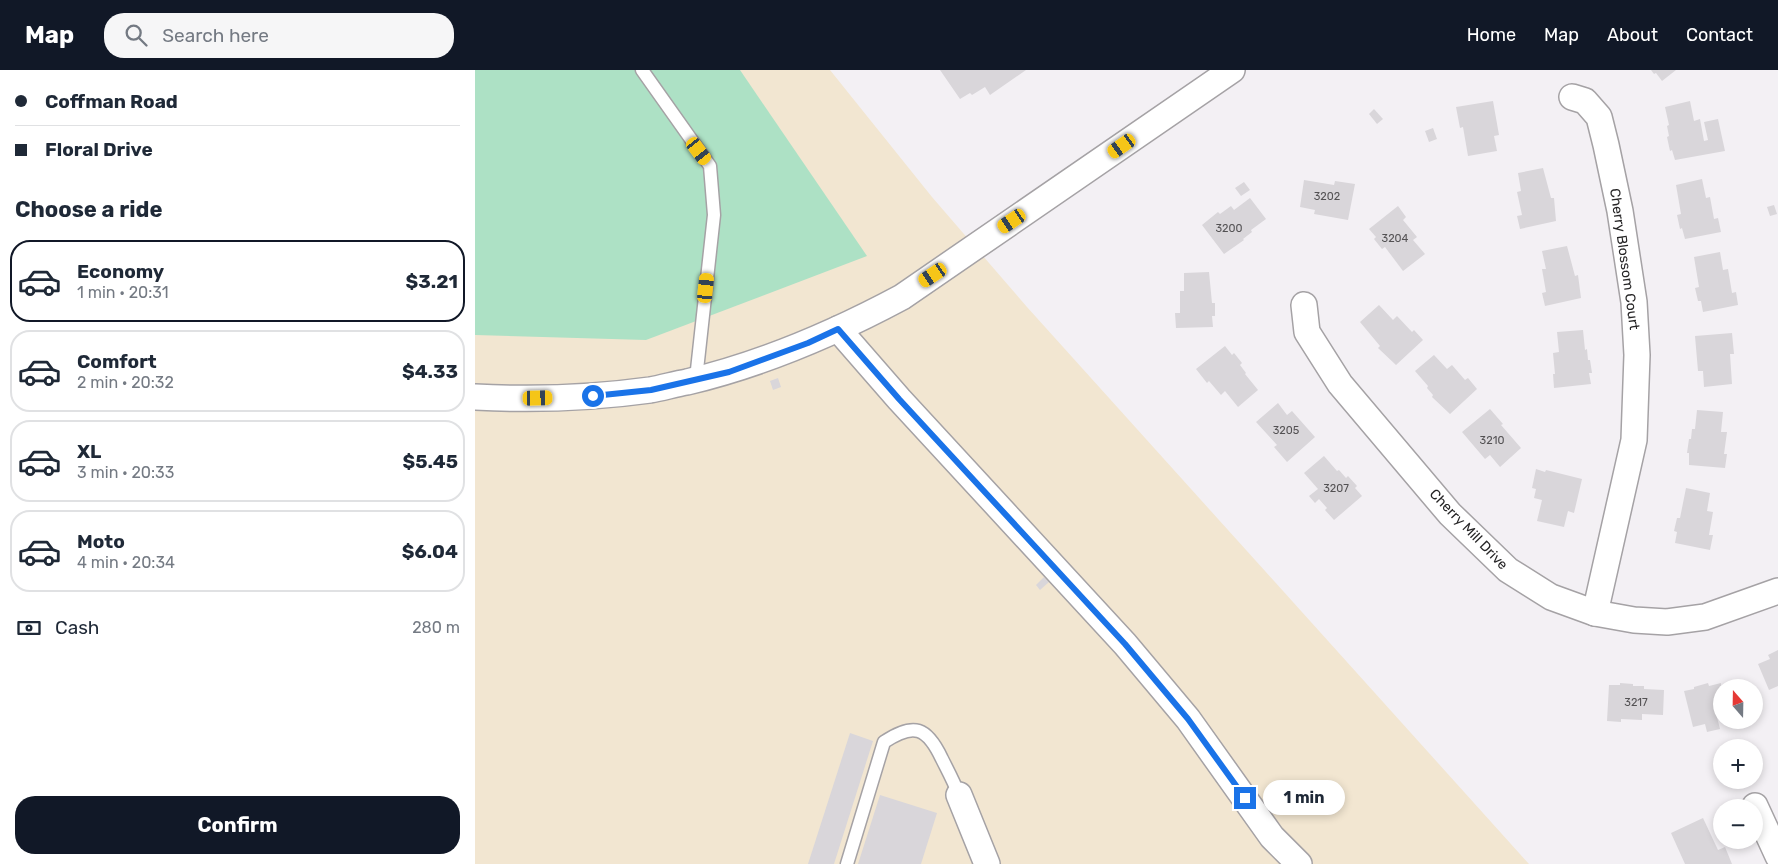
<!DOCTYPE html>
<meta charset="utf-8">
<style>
:root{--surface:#fff;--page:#f6f6f7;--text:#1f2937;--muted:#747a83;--line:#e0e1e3;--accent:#111827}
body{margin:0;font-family:Rubik,sans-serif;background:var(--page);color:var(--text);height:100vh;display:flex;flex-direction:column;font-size:19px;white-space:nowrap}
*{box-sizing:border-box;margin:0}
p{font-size:16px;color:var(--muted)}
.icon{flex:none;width:28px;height:28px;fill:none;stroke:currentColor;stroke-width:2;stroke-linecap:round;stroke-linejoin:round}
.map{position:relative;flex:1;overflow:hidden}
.details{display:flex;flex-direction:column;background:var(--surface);width:475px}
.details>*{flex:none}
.hud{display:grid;align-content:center;height:110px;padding:0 15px;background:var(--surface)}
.needle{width:32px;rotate:340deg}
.controls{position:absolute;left:1238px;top:609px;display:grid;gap:10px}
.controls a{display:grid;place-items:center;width:50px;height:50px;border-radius:50%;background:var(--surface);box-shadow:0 2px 8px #0003;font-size:25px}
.end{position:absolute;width:22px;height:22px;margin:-11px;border:6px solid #1a73e8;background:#fff;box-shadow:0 0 0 2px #fff}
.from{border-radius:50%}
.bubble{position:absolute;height:35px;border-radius:18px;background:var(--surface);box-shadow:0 2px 8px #0003;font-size:16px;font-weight:700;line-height:35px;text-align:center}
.car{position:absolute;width:15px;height:30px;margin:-15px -8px;border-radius:6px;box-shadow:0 0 4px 1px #0007;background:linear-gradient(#f5c518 24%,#345 0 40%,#f5c518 0 76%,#345 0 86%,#f5c518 0)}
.hud b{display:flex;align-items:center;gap:18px;height:48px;font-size:19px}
.hud b+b{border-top:1px solid var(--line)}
.hud i{width:12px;height:12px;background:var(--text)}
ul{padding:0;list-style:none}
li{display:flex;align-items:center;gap:15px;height:82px;margin:0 10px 8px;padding:0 5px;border:2px solid var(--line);border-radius:20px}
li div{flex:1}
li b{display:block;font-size:19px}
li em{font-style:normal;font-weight:700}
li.selected{border-color:var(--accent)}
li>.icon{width:45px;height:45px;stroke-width:1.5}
h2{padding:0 15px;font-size:22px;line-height:60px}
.pay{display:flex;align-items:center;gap:12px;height:55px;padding:0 15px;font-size:19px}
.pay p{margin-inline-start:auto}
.cta{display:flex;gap:10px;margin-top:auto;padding:10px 15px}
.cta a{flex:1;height:58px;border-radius:20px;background:var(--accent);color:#fff;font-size:20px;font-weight:700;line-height:58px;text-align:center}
header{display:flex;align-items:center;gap:30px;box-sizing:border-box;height:70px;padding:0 25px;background:var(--accent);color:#fff}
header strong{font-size:24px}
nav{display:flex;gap:28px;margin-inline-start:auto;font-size:18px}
.search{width:350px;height:45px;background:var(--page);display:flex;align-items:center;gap:12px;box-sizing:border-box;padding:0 18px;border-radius:20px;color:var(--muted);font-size:19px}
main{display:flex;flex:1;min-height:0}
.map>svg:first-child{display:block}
</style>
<header>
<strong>Map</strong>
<div class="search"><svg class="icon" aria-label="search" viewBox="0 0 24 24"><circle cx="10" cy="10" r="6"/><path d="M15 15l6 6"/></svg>Search here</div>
<nav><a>Home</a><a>Map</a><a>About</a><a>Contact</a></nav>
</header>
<main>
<section class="details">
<div class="hud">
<b><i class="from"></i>Coffman Road</b>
<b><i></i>Floral Drive</b>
</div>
<h2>Choose a ride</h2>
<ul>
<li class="selected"><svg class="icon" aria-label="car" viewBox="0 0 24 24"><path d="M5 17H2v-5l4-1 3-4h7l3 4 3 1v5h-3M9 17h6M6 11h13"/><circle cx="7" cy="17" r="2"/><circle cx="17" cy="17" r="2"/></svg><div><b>Economy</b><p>1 min · 20:31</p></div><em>$3.21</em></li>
<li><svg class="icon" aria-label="car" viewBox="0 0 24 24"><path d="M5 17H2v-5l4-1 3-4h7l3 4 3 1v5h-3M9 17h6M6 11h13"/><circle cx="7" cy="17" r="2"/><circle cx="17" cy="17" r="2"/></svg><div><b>Comfort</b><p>2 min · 20:32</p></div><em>$4.33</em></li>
<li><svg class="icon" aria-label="car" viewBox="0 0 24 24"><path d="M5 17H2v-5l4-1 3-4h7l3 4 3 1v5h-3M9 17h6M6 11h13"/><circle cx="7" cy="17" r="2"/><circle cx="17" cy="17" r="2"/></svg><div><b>XL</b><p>3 min · 20:33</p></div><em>$5.45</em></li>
<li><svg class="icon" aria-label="car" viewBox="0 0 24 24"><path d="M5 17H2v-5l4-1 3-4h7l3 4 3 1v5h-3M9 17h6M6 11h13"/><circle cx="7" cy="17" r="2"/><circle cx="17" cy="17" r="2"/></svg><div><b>Moto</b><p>4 min · 20:34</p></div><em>$6.04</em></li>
</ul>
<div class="pay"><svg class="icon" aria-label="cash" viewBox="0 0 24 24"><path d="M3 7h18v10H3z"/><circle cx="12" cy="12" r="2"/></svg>Cash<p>280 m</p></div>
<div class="cta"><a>Confirm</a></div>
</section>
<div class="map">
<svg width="1303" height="794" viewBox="0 0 1303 794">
<rect width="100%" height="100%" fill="#f3f0f4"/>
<polygon fill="#f2e6d1" points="0,0 355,0 457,127 552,237 1054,794 0,794"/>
<polygon fill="#ade1c5" points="0,0 265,0 392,186 171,270 0,265"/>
<g fill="#d9d6da">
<polygon points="465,0 551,0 515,25 510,17 497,25 495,23 485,29"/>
<polygon points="1176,0 1201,0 1187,11 1181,3 1179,4"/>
<polygon points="1018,31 1024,65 1019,66 1022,81 993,86 988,57 985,58 981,37"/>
<polygon points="1215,31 1219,51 1225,49 1229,71 1233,70 1229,52 1243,49 1250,81 1200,90 1197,80 1195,81 1192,67 1194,66 1192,56 1194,55 1190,37"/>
<polygon points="899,39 908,49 902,54 894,44"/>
<polygon points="958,58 962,69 954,72 950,61"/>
<polygon points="1068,98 1076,128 1079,128 1081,151 1045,159 1042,146 1047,145 1042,122 1046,121 1043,103"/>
<polygon points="1227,109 1231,128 1235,127 1239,149 1243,148 1246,162 1210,169 1207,158 1205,159 1202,145 1206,144 1201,115"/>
<polygon points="829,110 859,115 860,111 880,114 873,150 839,144 840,140 825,137"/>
<polygon points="769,112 775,120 766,126 760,118"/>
<polygon points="775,128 791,149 776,160 777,162 768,169 769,170 749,184 727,155 743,142 745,144 756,136 759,140"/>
<polygon points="1299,135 1302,144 1295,146 1292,137"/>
<polygon points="923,136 931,147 928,150 942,167 938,170 950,184 928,201 910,177 907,179 899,169 901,167 894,159"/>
<polygon points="1092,176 1100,206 1103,205 1106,228 1070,236 1067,223 1071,222 1067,199 1071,199 1067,181"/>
<polygon points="1245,182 1248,200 1253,199 1257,223 1261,222 1263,235 1228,242 1226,231 1223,231 1220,218 1224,217 1219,187"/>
<polygon points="734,202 737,233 740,233 740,246 737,246 738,257 701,258 700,243 705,243 705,221 709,221 709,203"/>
<polygon points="904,235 918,250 922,246 937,262 939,260 948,270 921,295 903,278 905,276 885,252"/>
<polygon points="1108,260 1110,280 1112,279 1113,290 1115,290 1117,303 1114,303 1116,314 1079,318 1078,304 1080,304 1078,283 1084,282 1082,262"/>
<polygon points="1257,263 1259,284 1255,284 1257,314 1229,317 1228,301 1223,301 1220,266"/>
<polygon points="750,276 757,285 759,283 767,293 765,295 771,303 770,304 783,320 763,337 750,321 746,325 734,311 732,313 721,299"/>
<polygon points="959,285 972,299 977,295 990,310 993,308 1002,319 975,344 957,327 958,325 952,318 953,316 940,301"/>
<polygon points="303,308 306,317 298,320 295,311"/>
<polygon points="803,333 812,345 817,341 840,367 812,392 799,377 802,375 781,352"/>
<polygon points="1015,339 1028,354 1026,355 1046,378 1025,397 1015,385 1010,389 987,362"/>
<polygon points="1222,340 1248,342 1246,362 1252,362 1249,384 1252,384 1250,398 1214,395 1214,383 1212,383 1214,369 1216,369 1217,359 1220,359"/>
<polygon points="849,386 862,401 864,400 871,408 873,406 882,416 880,418 887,426 859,450 850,440 852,438 844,429 840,433 834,426 843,419 829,403"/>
<polygon points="1061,399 1070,402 1071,400 1107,409 1099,443 1093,441 1089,457 1062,451 1067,430 1059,428 1061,419 1057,418"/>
<polygon points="1211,418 1235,423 1232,441 1238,442 1234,465 1238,465 1235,480 1200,473 1202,462 1199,461 1202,448 1205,448"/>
<polygon points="569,507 574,512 565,520 561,515"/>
<polygon points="1303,580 1303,616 1294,620 1283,594 1295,589 1293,585"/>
<polygon points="1264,611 1265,618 1246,618 1246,646 1242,647 1245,659 1232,662 1230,654 1218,657 1209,621 1219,619 1219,617 1233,613 1234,616 1246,613 1246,616"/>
<polygon points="1145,613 1158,614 1158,616 1169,616 1169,619 1189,620 1188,645 1167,644 1167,650 1146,649 1146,652 1132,651 1134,615 1145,615"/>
<polygon points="375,663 398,671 359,794 333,794"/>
<polygon points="405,725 462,743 446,794 383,794"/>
<polygon points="1228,748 1243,780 1250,777 1257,794 1210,794 1196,763"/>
</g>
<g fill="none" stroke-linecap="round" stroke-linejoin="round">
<g stroke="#a5a2a5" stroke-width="15">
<g id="service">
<polyline points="167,0 235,96 239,145 221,309"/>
<path d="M372,794L409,672C439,652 452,657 467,689C473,701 479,712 484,725"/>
</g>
</g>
<g stroke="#a5a2a5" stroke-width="28">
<g id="minor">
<polyline points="1097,27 1110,31 1124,47 1131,75 1145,141 1159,232 1162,285 1159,370 1120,543"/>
<polyline points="829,235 832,262 865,314 975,444 1033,500 1076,527 1120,543 1159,550 1192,552 1230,547 1303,521"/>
<polyline points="363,259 424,329 650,574 713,649 797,767 824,794"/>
<path d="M0,327C58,330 117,328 175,320C187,318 200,314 212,312C288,294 358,264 427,227L757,0"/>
<polyline points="484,725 512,794"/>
<polyline points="1280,736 1303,786"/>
</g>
</g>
<use href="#service" stroke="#fff" stroke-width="12"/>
<use href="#minor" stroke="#fff" stroke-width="25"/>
</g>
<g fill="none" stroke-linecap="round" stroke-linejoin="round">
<polyline stroke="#1a73e8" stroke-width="6" points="118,326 176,320 254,302 333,273 363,259 424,329 650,574 713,649 770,728"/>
</g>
<g text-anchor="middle" stroke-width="4" stroke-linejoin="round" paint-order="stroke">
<g font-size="11" fill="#535153">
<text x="852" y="130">3202</text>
<text x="754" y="162">3200</text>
<text x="920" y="172">3204</text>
<text x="811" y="364">3205</text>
<text x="1017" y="374">3210</text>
<text x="861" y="422">3207</text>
<text x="1161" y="636">3217</text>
</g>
<g font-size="14" fill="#262526" stroke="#fff">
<text transform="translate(1150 189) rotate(82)" y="5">Cherry Blossom Court</text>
<text transform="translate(994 459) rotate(46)" y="5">Cherry Mill Drive</text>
</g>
</g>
</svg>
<div class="controls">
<a><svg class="needle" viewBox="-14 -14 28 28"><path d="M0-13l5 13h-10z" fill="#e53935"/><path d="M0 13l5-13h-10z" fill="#747a83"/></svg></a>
<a>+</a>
<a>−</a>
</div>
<i class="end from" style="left:118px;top:326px"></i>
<i class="end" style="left:770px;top:728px"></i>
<div class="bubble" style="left:788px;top:710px;width:82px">1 min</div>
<i class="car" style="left:647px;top:76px;rotate:235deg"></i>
<i class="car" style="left:224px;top:81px;rotate:143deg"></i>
<i class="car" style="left:537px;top:151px;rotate:236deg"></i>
<i class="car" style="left:458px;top:205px;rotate:236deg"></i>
<i class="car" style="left:231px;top:218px;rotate:6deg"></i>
<i class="car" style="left:63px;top:328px;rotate:89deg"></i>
</div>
</main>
